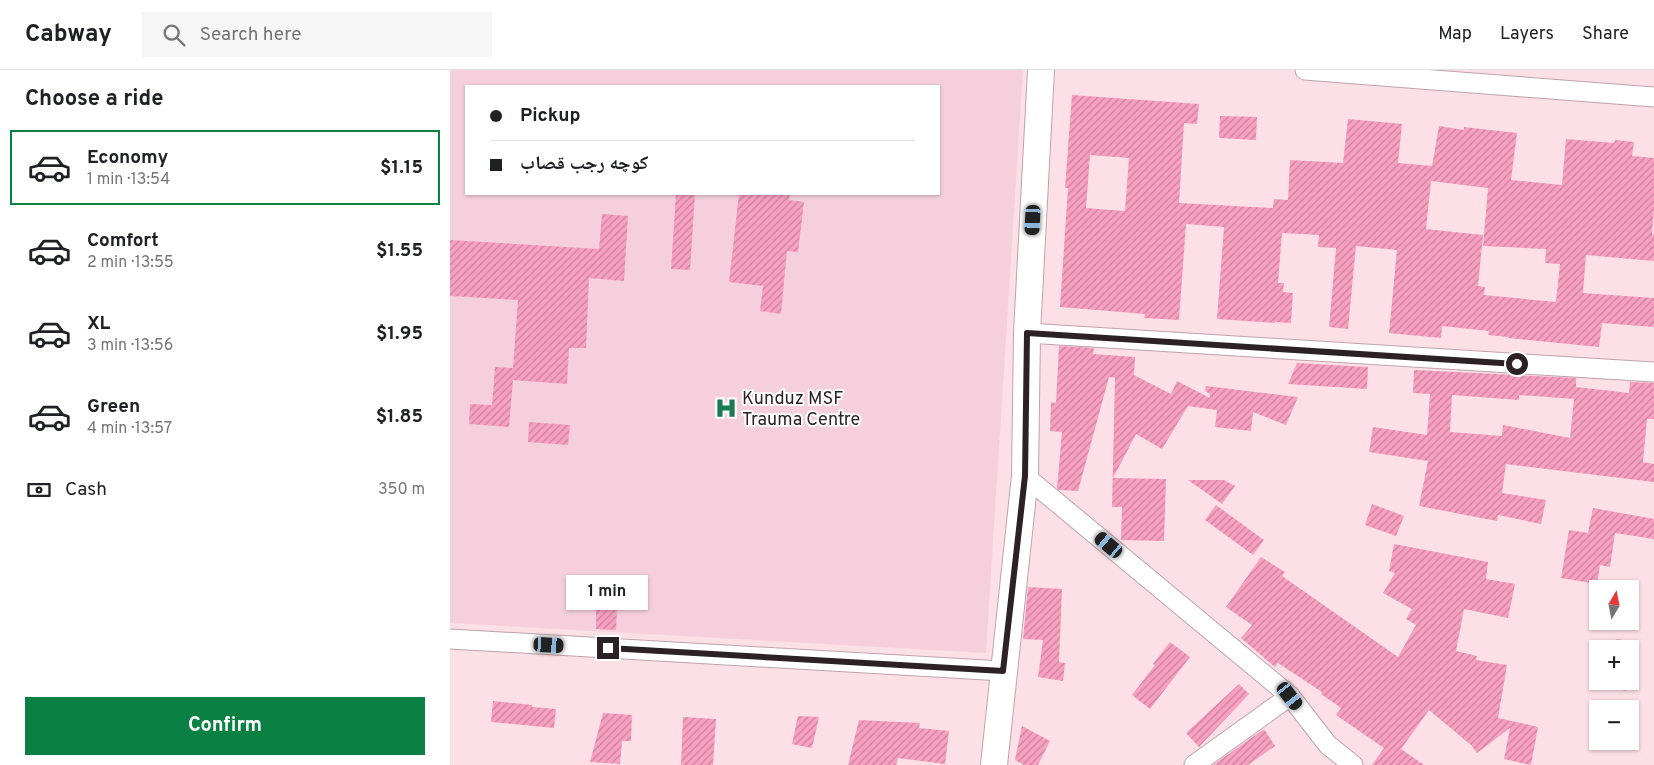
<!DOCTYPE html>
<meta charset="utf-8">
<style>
:root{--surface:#fff;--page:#f6f6f6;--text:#202124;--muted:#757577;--line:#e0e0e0;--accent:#0b8043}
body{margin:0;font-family:Overpass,"Noto Naskh Arabic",sans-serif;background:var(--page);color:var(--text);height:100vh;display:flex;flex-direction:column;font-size:19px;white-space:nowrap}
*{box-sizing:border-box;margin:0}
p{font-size:16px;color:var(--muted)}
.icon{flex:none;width:28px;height:28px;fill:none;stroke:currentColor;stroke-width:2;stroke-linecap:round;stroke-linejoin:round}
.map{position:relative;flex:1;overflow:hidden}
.drawer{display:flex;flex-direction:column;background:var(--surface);width:450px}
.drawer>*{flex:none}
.guide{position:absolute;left:15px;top:15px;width:475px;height:110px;border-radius:0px;box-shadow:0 1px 4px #0004;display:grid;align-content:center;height:110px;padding:0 25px;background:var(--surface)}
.needle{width:32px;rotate:10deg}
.buttons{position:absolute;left:1139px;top:510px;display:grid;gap:10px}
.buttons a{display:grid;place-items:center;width:50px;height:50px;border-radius:0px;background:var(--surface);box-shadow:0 1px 4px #0004;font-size:25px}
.end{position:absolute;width:22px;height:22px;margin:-11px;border:6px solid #2c2225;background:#fff;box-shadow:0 0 0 2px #fff}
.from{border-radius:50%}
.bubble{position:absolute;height:35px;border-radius:0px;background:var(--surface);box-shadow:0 1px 4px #0004;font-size:16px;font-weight:700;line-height:35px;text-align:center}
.car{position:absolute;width:15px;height:30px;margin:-15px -8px;border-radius:6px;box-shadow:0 0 4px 1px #0007;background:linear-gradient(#222 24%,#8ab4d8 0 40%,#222 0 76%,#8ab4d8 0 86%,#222 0)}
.guide b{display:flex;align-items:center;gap:18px;height:48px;font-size:19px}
.guide b+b{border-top:1px solid var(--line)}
.guide i{width:12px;height:12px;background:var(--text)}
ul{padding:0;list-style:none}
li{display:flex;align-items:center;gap:15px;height:75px;margin:0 10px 8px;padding:0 15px;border:2px solid transparent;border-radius:0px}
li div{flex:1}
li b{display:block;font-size:19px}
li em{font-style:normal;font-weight:700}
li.current{border-color:var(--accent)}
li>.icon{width:45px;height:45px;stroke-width:1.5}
h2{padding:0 25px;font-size:22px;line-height:60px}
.pay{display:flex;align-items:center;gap:12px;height:55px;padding:0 25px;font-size:19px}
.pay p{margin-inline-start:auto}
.cta{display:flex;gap:10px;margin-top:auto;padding:10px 25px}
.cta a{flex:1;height:58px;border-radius:0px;background:var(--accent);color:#fff;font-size:20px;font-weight:700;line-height:58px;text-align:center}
header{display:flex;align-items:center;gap:30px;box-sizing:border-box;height:70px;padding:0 25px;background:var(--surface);border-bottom:1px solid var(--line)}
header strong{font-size:24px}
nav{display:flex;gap:28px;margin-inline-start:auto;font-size:18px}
.search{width:350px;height:45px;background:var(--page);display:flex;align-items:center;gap:12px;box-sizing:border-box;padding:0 18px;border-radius:0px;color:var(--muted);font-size:19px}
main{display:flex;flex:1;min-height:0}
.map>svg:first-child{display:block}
</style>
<header>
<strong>Cabway</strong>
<div class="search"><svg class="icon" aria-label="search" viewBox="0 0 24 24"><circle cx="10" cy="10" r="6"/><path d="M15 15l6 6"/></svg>Search here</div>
<nav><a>Map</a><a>Layers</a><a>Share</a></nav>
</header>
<main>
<section class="drawer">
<h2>Choose a ride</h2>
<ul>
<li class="current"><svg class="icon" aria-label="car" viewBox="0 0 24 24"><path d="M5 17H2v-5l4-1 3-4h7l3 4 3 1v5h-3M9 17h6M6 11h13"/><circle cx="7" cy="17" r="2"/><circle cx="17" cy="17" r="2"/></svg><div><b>Economy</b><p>1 min · 13:54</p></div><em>$1.15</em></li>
<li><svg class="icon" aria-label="car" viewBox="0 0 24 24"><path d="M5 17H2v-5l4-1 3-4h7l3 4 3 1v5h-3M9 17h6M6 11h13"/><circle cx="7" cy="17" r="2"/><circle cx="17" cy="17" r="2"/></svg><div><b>Comfort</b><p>2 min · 13:55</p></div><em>$1.55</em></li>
<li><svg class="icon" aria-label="car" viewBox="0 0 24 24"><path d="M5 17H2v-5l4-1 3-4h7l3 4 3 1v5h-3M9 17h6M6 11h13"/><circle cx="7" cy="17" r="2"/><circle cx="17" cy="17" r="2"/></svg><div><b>XL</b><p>3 min · 13:56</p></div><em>$1.95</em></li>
<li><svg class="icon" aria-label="car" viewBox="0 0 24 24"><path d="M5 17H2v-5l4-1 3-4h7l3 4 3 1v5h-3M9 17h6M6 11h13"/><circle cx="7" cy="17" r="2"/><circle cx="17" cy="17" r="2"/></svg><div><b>Green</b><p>4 min · 13:57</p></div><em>$1.85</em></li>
</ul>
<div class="pay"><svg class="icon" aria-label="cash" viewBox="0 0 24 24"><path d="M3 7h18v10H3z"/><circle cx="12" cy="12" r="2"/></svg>Cash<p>350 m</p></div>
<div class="cta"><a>Confirm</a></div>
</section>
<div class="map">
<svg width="1204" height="695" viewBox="0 0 1204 695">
<defs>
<pattern id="building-hatch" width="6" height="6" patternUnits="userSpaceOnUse" patternTransform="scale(1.25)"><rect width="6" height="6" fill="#f8a0c0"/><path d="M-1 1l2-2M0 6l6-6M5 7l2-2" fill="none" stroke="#c9829c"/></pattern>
</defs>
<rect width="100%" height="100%" fill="#fddfe8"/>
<path fill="#f5d0dc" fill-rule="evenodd" d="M0,0H573L536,583L0,553ZM16,16H489V124H16Z"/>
<g fill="url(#building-hatch)" fill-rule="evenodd">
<path d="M622,25L749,34L747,54L734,53L729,133L823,138L824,129L838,130L840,90L893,93L898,49L952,54L948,93L982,96L989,56L1014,60V57L1067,63L1061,110L1112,115L1116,69L1164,73L1165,70L1184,72L1182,86L1204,88V138L1202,164L1204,165V191L1136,185L1133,223L1204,228V257L1152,253L1149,277L1058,268V267L1038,265L1039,261L992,256L991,268L939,263L947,180L906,176L898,259L879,257L886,178L868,177L869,165L832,163L828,213H834L833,222L843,223L841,253L825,252V253L767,249L774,157L736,154L729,250L694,248L695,244L610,237L618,118H615ZM640,85L679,88L675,141L636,138ZM981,111L1038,118L1033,176L1096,179L1095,193L1110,194L1106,232L1034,225L1035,217L1028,216L1033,165L976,159Z"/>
<polygon points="770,46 807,47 806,70 769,68"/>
<polygon points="226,124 245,124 240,200 221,199"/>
<polygon points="289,124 340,124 339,130 354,132 348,182 337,181 331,244 310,241 313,216 279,212"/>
<polygon points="152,144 178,146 174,211 139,208 136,278 119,278 117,314 63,310 59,357 19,354 20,334 42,335 45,297 63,298 68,230 0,226 0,170 149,179"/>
<polygon points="609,276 644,278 643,284 685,287 684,305 721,324 727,311 760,328 760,324 755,321 756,316 848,327 836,355 803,342 801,361 765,357 767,340 738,336 712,379 686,364 663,408 716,409 714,471 671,470 672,437 662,437 665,308 659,307 628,421 609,420 607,418 612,362 600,361 601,332 606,333"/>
<polygon points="847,293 918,297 917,319 838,314"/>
<path d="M964,300L1126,308V317L1179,323L1180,312L1204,313V349H1197L1193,392L1204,394V412L1056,394L1052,423L1096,430L1091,454L1048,445L1047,451L969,436L978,391L919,382L923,357L977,365L980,324L963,323ZM1002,325L1069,330V325L1124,329L1120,368L1053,355L1052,366L1000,362Z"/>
<polygon points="79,352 120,355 118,375 78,372"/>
<polygon points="738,410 774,410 785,416 772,434"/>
<polygon points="922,434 954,446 946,466 915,455"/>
<polygon points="766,435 814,470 803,485 755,450"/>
<polygon points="1143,438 1204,449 1204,469 1165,463 1160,497 1150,495 1147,514 1111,508 1119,460 1138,463"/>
<polygon points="944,474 1038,492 1036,509 1065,514 1058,548 1014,539 1006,581 1027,586 1026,590 1057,595 1048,648 1088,657 1081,695 1054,689 1060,658 1027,683 1021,675 979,640 951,679 974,695 922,695 934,678 886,645 891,638 871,624 872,622 828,593 825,597 791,568 802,555 776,537 811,487 835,502 832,506 948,587 966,555 956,549 962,539 933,523 945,503 939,501"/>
<polygon points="126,513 154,515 153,535 125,532"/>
<polygon points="578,517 612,519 609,592 615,593 613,611 588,607 593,570 573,569"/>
<polygon points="146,539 167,540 166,560 146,559"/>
<polygon points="1166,569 1186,572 1180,601 1180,579 1164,579"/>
<polygon points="720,572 740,587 700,639 682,625 705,595 703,594"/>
<polygon points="1158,611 1178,611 1176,621 1157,617"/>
<polygon points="789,614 799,624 749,677 736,663"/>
<polygon points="43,631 82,635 82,637 106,639 104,658 41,652"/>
<polygon points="153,643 182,645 181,671 172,671 170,694 140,692"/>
<polygon points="348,646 369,647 362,678 342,674"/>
<polygon points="233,647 266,649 263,695 231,695"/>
<polygon points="409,650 470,653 469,658 499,661 495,694 448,688 446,695 398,695"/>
<polygon points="572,656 600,671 588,695 574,695 565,690"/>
<polygon points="814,659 825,676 798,695 763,695"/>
</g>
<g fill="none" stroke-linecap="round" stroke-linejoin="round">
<g stroke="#bfa3ac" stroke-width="21">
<g id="street">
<polyline points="855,0 1204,27"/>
<polyline points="577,263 1204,302"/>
<polyline points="575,406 840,626 878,675 903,695"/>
<polyline points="0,569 553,601"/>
<polyline points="744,695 840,626"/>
</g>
</g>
<g stroke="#bfa3ac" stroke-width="28">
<polyline id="secondary" points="544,695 575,406 577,263 591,0"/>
</g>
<use href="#street" stroke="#fff" stroke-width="19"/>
<use href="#secondary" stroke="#fff" stroke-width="26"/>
</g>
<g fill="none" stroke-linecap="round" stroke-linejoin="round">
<polyline stroke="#2c2225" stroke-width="6" points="158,578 553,601 575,406 577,263 1067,294"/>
</g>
<defs>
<g id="hospital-bare" transform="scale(1.725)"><path d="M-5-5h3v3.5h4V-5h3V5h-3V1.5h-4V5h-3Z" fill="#177a52" stroke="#fff" stroke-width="2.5" paint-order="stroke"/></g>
</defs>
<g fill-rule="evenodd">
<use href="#hospital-bare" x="276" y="338"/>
</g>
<g text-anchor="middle" stroke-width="4" stroke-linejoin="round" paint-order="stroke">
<g font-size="18" fill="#2c2225" stroke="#fff" text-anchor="start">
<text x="292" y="334">Kunduz MSF<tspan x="292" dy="21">Trauma Centre</tspan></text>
</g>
</g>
</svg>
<div class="buttons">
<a><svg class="needle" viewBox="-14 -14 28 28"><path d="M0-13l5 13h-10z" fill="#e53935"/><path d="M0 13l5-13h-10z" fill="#757577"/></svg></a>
<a>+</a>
<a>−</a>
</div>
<i class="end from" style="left:1067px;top:294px"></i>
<i class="end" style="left:158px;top:578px"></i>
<div class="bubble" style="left:116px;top:505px;width:82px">1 min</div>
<i class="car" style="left:583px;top:150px;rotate:183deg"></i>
<i class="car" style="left:659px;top:475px;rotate:310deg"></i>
<i class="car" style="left:99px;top:575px;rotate:93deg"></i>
<i class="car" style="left:840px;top:626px;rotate:142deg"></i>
<div class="guide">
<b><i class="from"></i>Pickup</b>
<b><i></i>کوچه رجب قصاب</b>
</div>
</div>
</main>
